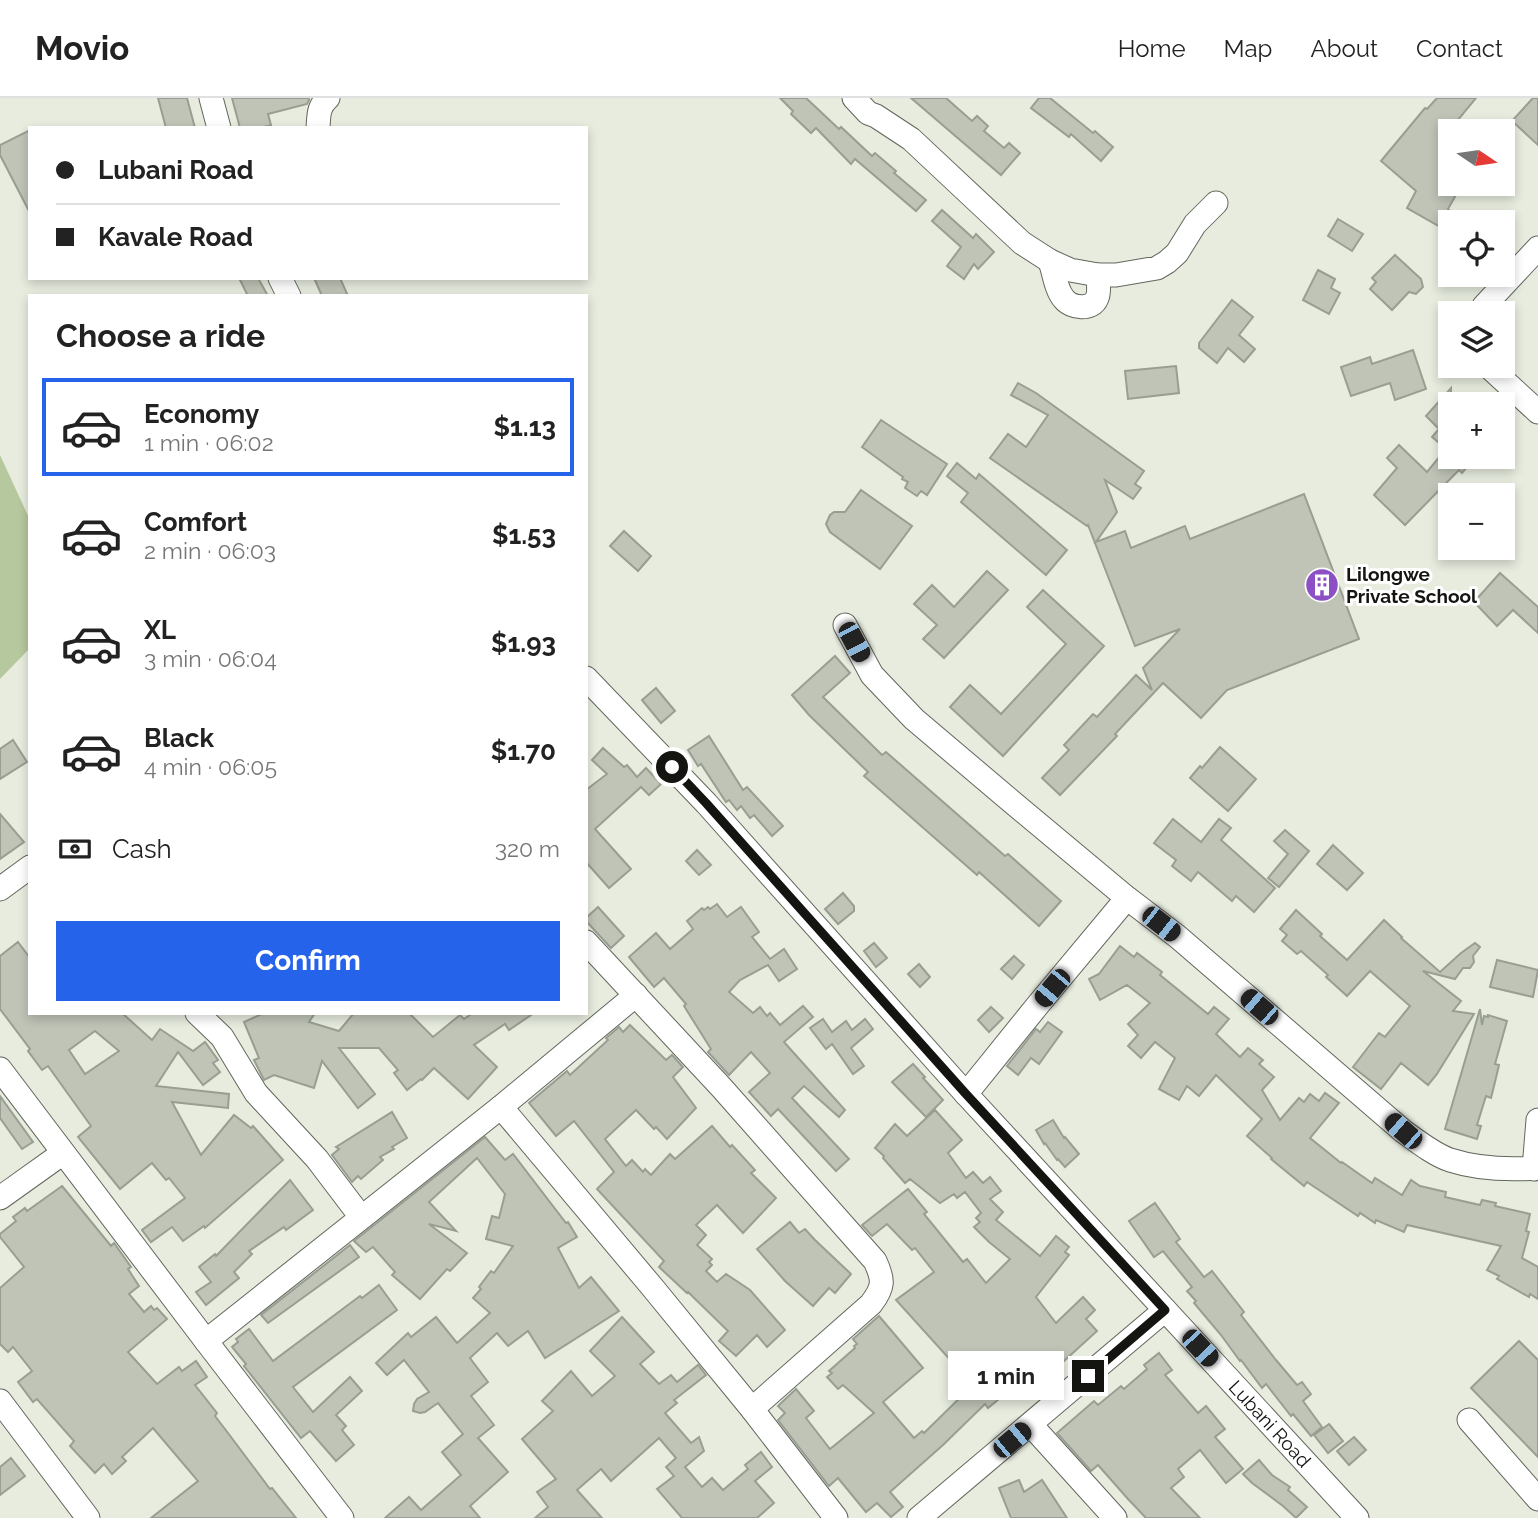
<!DOCTYPE html>
<meta charset="utf-8">
<style>
:root{--surface:#fff;--page:#f6f6f6;--text:#222;--muted:#767676;--line:#e0e0e0;--accent:#2563eb}
body{margin:0;font-family:Raleway,sans-serif;background:var(--page);color:var(--text);height:100vh;display:flex;flex-direction:column;font-size:26px;white-space:nowrap}
*{box-sizing:border-box;margin:0}
p{font-size:23px;color:var(--muted)}
.icon{flex:none;width:38px;height:38px;fill:none;stroke:currentColor;stroke-width:2;stroke-linecap:round;stroke-linejoin:round}
.map{position:relative;flex:1;overflow:hidden}
.side{position:absolute;left:28px;top:196px;width:560px;height:721px;display:flex;flex-direction:column;background:var(--surface);border-radius:0px;box-shadow:0 4px 10px #0003}
.side>*{flex:none}
.top-card{position:absolute;left:28px;top:28px;width:560px;height:154px;border-radius:0px;box-shadow:0 4px 10px #0003;display:grid;align-content:center;height:154px;padding:0 28px;background:var(--surface)}
.needle{width:46px;rotate:103deg}
.controls{position:absolute;left:1438px;top:21px;display:grid;gap:14px}
.controls a{display:grid;place-items:center;width:77px;height:77px;border-radius:0px;background:var(--surface);box-shadow:0 4px 10px #0003;font-size:35px}
.end{position:absolute;width:32px;height:32px;margin:-16px;border:9px solid #141511;background:#fff;box-shadow:0 0 0 4px #fff}
.from{border-radius:50%}
.bubble{position:absolute;height:49px;border-radius:0px;background:var(--surface);box-shadow:0 4px 10px #0003;font-size:23px;font-weight:700;line-height:49px;text-align:center}
.car{position:absolute;width:21px;height:42px;margin:-21px -10px;border-radius:9px;box-shadow:0 0 5px 2px #0007;background:linear-gradient(#222 24%,#8ab4d8 0 40%,#222 0 76%,#8ab4d8 0 86%,#222 0)}
.top-card b{display:flex;align-items:center;gap:24px;height:66px;font-size:26px}
.top-card b+b{border-top:2px solid var(--line)}
.top-card i{width:18px;height:18px;background:var(--text)}
ul{padding:0;list-style:none}
li{display:flex;align-items:center;gap:21px;height:98px;margin:0 14px 10px;padding:0 14px;border:4px solid transparent;border-radius:0px}
li div{flex:1}
li b{display:block;font-size:26px}
li em{font-style:normal;font-weight:700}
li.active{border-color:var(--accent)}
li>.icon{width:63px;height:63px;stroke-width:1.5}
h2{padding:0 28px;font-size:32px;line-height:84px}
.pay{display:flex;align-items:center;gap:18px;height:77px;padding:0 28px;font-size:26px}
.pay p{margin-inline-start:auto}
.cta{display:flex;gap:14px;margin-top:auto;padding:14px 28px}
.cta a{flex:1;height:80px;border-radius:0px;background:var(--accent);color:#fff;font-size:28px;font-weight:700;line-height:80px;text-align:center}
header{display:flex;align-items:center;gap:42px;box-sizing:border-box;height:98px;padding:0 35px;background:var(--surface);border-bottom:2px solid var(--line)}
header strong{font-size:33px}
nav{display:flex;gap:38px;margin-inline-start:auto;font-size:24px}
.map>svg:first-child{display:block}
</style>
<header>
<strong>Movio</strong>
<nav><a>Home</a><a>Map</a><a>About</a><a>Contact</a></nav>
</header>
<div class="map">
<svg width="1538" height="1420" viewBox="0 0 1538 1420">
<rect width="100%" height="100%" fill="#e7ecdf"/>
<polygon fill="#b6c89d" points="0,357 30,422 30,550 0,581"/>
<g fill="#bfc4b7" stroke="#999e92" stroke-width="2" fill-rule="evenodd">
<polygon points="158,0 187,0 195,30 166,30"/>
<polygon points="232,0 309,0 309,2 307,6 268,16 271,27 260,30 240,30"/>
<polygon points="780,0 806,0 839,31 841,29 872,58 875,55 896,73 894,75 926,102 916,113 855,61 851,66 816,30 811,35 791,16 793,13"/>
<polygon points="911,0 946,0 972,23 977,18 988,28 984,33 1004,50 1009,45 1020,55 1001,77"/>
<polygon points="1039,0 1050,0 1093,35 1095,33 1113,49 1101,63 1071,36 1069,39 1031,10"/>
<polygon points="1437,0 1476,0 1452,29 1456,32 1451,33 1451,37 1440,49 1451,55 1451,86 1462,86 1448,111 1461,124 1451,124 1451,135 1407,110 1416,93 1381,63 1425,10 1427,11"/>
<polygon points="1533,0 1538,0 1538,47 1512,23"/>
<polygon points="30,32 30,115 0,57 0,47"/>
<polygon points="942,112 973,140 976,136 994,154 978,171 974,166 964,181 947,168 961,149 932,123"/>
<polygon points="1338,121 1363,136 1352,153 1328,138"/>
<polygon points="1395,157 1421,181 1423,189 1416,196 1409,194 1392,212 1370,191 1376,184 1372,180"/>
<polygon points="1318,172 1335,181 1331,190 1340,195 1329,216 1303,202"/>
<polygon points="239,180 258,180 268,198 248,198"/>
<polygon points="314,180 340,180 348,198 322,198"/>
<polygon points="1232,202 1253,219 1239,237 1255,251 1244,264 1228,250 1217,265 1199,250 1199,245"/>
<polygon points="1413,252 1426,291 1395,302 1390,285 1351,298 1341,269 1370,259 1372,266"/>
<polygon points="1176,268 1179,295 1128,301 1125,273"/>
<polygon points="1018,285 1036,295 1144,373 1135,386 1141,390 1133,401 1105,382 1117,414 1096,444 1125,433 1131,450 1185,428 1190,441 1304,396 1359,541 1227,592 1201,620 1163,585 1115,636 1117,638 1060,697 1042,680 1069,652 1064,647 1093,616 1097,619 1136,577 1152,592 1143,570 1180,531 1135,548 1088,427 1087,428 990,360 1008,336 1026,349 1048,317 1011,297"/>
<polygon points="1451,290 1451,359 1475,359 1462,375 1459,372 1405,427 1374,397 1397,370 1387,360 1399,347 1427,374 1446,351 1432,339 1439,331 1426,318"/>
<polygon points="881,322 947,366 927,397 921,393 917,398 905,390 908,384 902,381 903,379 862,349"/>
<polygon points="957,365 976,381 979,376 1067,452 1046,477 961,404 968,395 947,378"/>
<polygon points="861,392 912,428 880,471 830,434 826,426 830,417 834,414 845,414"/>
<polygon points="624,433 651,458 638,473 610,448"/>
<polygon points="987,473 1008,492 944,560 923,541 937,527 914,506 932,487 954,509"/>
<polygon points="1500,475 1538,509 1538,535 1513,512 1497,528 1474,504"/>
<polygon points="1043,492 1104,548 1003,658 950,609 970,587 1001,616 1066,546 1027,509"/>
<polygon points="835,558 850,575 823,599 882,657 886,654 1005,758 1008,756 1061,803 1039,828 979,774 977,777 864,678 868,674 809,617 792,597"/>
<polygon points="656,590 675,613 661,625 642,602"/>
<polygon points="709,638 743,692 747,689 783,728 772,738 754,717 750,720 741,708 737,712 729,702 726,704 701,666 698,668 688,652"/>
<polygon points="13,642 27,664 0,681 0,651"/>
<polygon points="1220,649 1256,681 1228,713 1190,680 1200,668 1202,670"/>
<polygon points="603,650 624,669 627,667 637,679 646,670 661,686 649,697 641,689 595,731 631,771 609,790 586,764 586,692 607,676 592,662"/>
<polygon points="0,716 24,744 0,761"/>
<polygon points="1173,721 1201,744 1219,721 1231,730 1221,742 1275,790 1254,814 1236,798 1232,803 1198,774 1191,783 1172,768 1176,762 1154,745"/>
<polygon points="1285,732 1309,753 1279,789 1268,780 1288,756 1274,743"/>
<polygon points="1333,747 1363,775 1347,792 1317,766"/>
<polygon points="697,752 711,767 699,777 686,763"/>
<polygon points="843,795 854,808 854,813 838,826 825,811"/>
<polygon points="717,806 727,819 741,809 759,834 752,839 770,861 784,851 797,871 779,883 768,867 740,882 729,894 753,915 760,909 767,918 770,915 780,927 803,908 813,919 784,944 845,1012 839,1019 804,988 792,1000 849,1061 836,1073 778,1011 771,1018 749,994 770,975 751,954 729,977 708,954 711,951 684,908 686,906 664,880 654,889 629,859 656,835 670,851 693,831 687,823 702,810 704,812 708,809 710,811"/>
<polygon points="598,809 624,838 611,850 586,823 586,820"/>
<polygon points="1296,812 1322,836 1320,838 1347,862 1384,822 1402,839 1401,840 1440,874 1461,855 1475,845 1480,849 1473,858 1474,864 1470,870 1463,870 1455,881 1423,873 1461,903 1453,913 1474,916 1437,976 1428,987 1401,965 1381,991 1353,969 1379,935 1385,939 1410,908 1370,873 1347,898 1326,879 1328,877 1301,853 1297,856 1282,843 1287,837 1280,831"/>
<path d="M18,844L30,860V915H122L152,942L160,931L193,953L205,944L218,962L213,965L220,974L203,987L178,954L156,988L229,996L228,1010L172,1004L201,1057L234,1017L251,1030L253,1028L283,1062L205,1130L204,1128L183,1143L172,1129L151,1144L142,1132L185,1100L169,1080L166,1082L152,1065L120,1091L78,1039L91,1028L48,968L42,972L28,953L30,951L0,911V858ZM95,933L119,953L85,976L69,952Z"/>
<polygon points="874,845 887,860 876,869 864,853"/>
<polygon points="1120,848 1134,859 1137,855 1162,874 1160,877 1208,916 1214,909 1229,921 1216,936 1240,959 1248,950 1263,962 1259,966 1274,979 1262,992 1280,1022 1299,1000 1304,1004 1310,996 1319,1003 1325,995 1339,1005 1310,1040 1341,1065 1342,1064 1372,1085 1375,1080 1402,1097 1411,1082 1420,1088 1446,1094 1445,1099 1480,1107 1482,1102 1496,1105 1495,1108 1530,1116 1526,1133 1529,1134 1522,1160 1538,1169 1538,1201 1530,1196 1529,1199 1497,1181 1499,1178 1487,1172 1501,1148 1407,1127 1404,1134 1376,1122 1375,1125 1360,1115 1358,1118 1307,1084 1304,1088 1271,1061 1272,1060 1247,1038 1262,1021 1216,977 1199,998 1187,988 1179,1002 1159,991 1175,960 1155,944 1141,960 1128,948 1138,937 1128,926 1150,905 1127,887 1100,902 1089,881 1099,876"/>
<polygon points="1014,858 1024,867 1012,881 1001,871"/>
<polygon points="1497,862 1538,872 1533,899 1490,889"/>
<polygon points="919,866 930,879 920,889 908,876"/>
<polygon points="991,909 1003,920 989,934 978,922"/>
<polygon points="1480,911 1482,927 1484,918 1488,919 1488,917 1507,923 1495,966 1499,967 1495,984 1491,1000 1486,998 1477,1027 1481,1028 1477,1041 1445,1031"/>
<polygon points="264,915 315,915 309,924 339,933 354,915 409,915 433,939 460,917 464,921 473,915 534,915 509,932 505,926 474,947 497,969 468,1001 434,970 422,982 421,981 407,992 394,975 398,972 379,950 339,950 375,996 358,1010 322,963 314,990 274,977 264,982 254,962 259,960 244,924"/>
<polygon points="823,921 832,934 846,923 852,932 865,921 873,931 851,950 864,968 853,976 832,946 826,951 810,930"/>
<polygon points="1048,924 1062,934 1039,966 1031,960 1018,977 1007,968 1036,931 1040,934"/>
<polygon points="630,927 666,962 672,957 683,969 673,979 696,1010 667,1041 656,1029 654,1031 636,1012 605,1041 626,1068 632,1062 643,1074 645,1071 651,1077 670,1056 675,1061 712,1028 730,1049 732,1047 755,1072 751,1075 776,1100 743,1135 717,1107 696,1127 706,1137 697,1147 712,1161 709,1164 712,1167 706,1173 717,1184 726,1176 750,1192 785,1232 767,1249 757,1237 736,1258 719,1243 728,1233 688,1194 687,1195 659,1169 664,1163 597,1091 614,1074 574,1023 556,1038 529,1005 567,973 570,977 608,942 606,940 619,929 623,934"/>
<polygon points="913,966 925,979 923,980 943,1002 926,1019 892,984"/>
<polygon points="0,998 33,1044 22,1051 0,1020"/>
<polygon points="935,1012 962,1042 948,1055 966,1080 973,1074 983,1085 990,1079 1001,1093 990,1101 1003,1114 996,1122 1040,1158 1056,1138 1069,1149 1065,1154 1069,1157 1036,1199 1056,1225 1083,1199 1095,1212 1086,1221 1097,1233 1042,1283 1033,1273 988,1310 985,1306 943,1347 890,1394 903,1409 891,1419 877,1405 866,1414 838,1380 829,1388 778,1322 785,1315 778,1308 796,1291 814,1313 806,1320 830,1351 874,1315 843,1287 838,1291 827,1279 832,1275 829,1273 855,1250 854,1248 857,1246 853,1241 879,1218 923,1270 883,1304 914,1340 922,1333 924,1335 973,1287 896,1202 934,1174 915,1150 912,1152 887,1126 872,1138 862,1127 908,1091 927,1114 924,1116 963,1164 967,1161 986,1185 1010,1161 989,1144 974,1129 980,1124 976,1120 981,1115 965,1094 957,1100 954,1096 940,1105 910,1081 905,1085 883,1060 884,1058 875,1050 895,1026 907,1038"/>
<polygon points="392,1014 407,1040 392,1049 394,1051 380,1059 383,1062 361,1081 358,1078 352,1084 332,1057 339,1051 336,1049"/>
<polygon points="1053,1022 1064,1040 1065,1039 1079,1056 1065,1069 1058,1061 1057,1062 1045,1045 1044,1046 1036,1032"/>
<polygon points="485,1039 505,1062 513,1056 566,1125 568,1124 577,1139 558,1150 579,1190 591,1179 619,1213 545,1260 528,1233 508,1248 497,1235 470,1260 488,1284 471,1298 494,1327 478,1340 508,1374 470,1408 480,1420 385,1420 409,1399 421,1412 461,1377 442,1354 463,1336 438,1305 425,1314 420,1315 413,1313 414,1306 417,1301 429,1294 404,1262 387,1277 376,1265 408,1235 411,1239 436,1219 457,1245 490,1215 473,1200 481,1191 479,1189 491,1173 494,1175 513,1148 486,1141 492,1118 499,1120 505,1096 477,1060 429,1104 456,1133 429,1126 467,1155 450,1173 447,1171 420,1201 392,1177 395,1174 373,1149 366,1154 354,1143"/>
<polygon points="290,1082 313,1112 286,1132 284,1129 249,1153 252,1156 234,1174 239,1180 206,1207 196,1194 211,1184 199,1169 215,1156 216,1158"/>
<polygon points="62,1088 111,1148 114,1145 131,1169 128,1171 139,1188 129,1196 144,1214 151,1208 154,1212 157,1210 167,1221 128,1254 157,1286 179,1269 182,1273 196,1263 207,1279 195,1287 217,1315 215,1318 228,1335 270,1391 272,1390 296,1420 151,1420 198,1383 153,1330 122,1359 126,1363 112,1376 104,1366 95,1375 70,1348 74,1343 37,1301 33,1304 18,1284 32,1273 13,1249 8,1254 0,1246 0,1190 24,1169 0,1139 0,1136 16,1123 13,1119 25,1110 27,1113"/>
<polygon points="1155,1105 1180,1141 1176,1144 1204,1179 1212,1173 1244,1214 1241,1217 1276,1262 1297,1287 1302,1284 1311,1296 1303,1303 1322,1329 1311,1338 1293,1316 1291,1318 1266,1286 1262,1290 1241,1262 1240,1263 1221,1237 1194,1205 1196,1203 1187,1193 1192,1189 1163,1153 1154,1159 1129,1123"/>
<polygon points="790,1124 799,1135 805,1131 815,1142 851,1176 835,1195 829,1190 813,1208 785,1183 757,1151"/>
<polygon points="350,1147 359,1159 268,1225 261,1217"/>
<polygon points="379,1187 397,1212 293,1289 313,1314 350,1279 362,1293 336,1317 346,1328 342,1332 354,1347 336,1363 310,1333 301,1340 244,1268 246,1266 232,1249 238,1244 236,1241 249,1231 273,1263 360,1198 362,1200"/>
<polygon points="622,1219 654,1254 640,1266 659,1286 671,1277 677,1284 698,1267 706,1277 674,1302 677,1305 665,1315 691,1345 699,1339 704,1353 685,1369 702,1389 712,1380 723,1392 748,1371 745,1367 761,1354 772,1369 755,1383 774,1405 757,1420 682,1420 657,1391 674,1378 666,1369 676,1360 659,1340 611,1383 601,1371 577,1392 602,1420 535,1420 548,1409 537,1394 556,1381 522,1341 553,1313 542,1303 571,1273 592,1298 615,1278 590,1253"/>
<polygon points="1519,1243 1538,1262 1538,1359 1471,1290"/>
<polygon points="1159,1255 1172,1272 1165,1277 1198,1315 1206,1308 1225,1331 1215,1339 1243,1371 1226,1385 1200,1352 1178,1371 1184,1379 1171,1390 1200,1420 1146,1420 1128,1401 1098,1367 1091,1373 1057,1335 1094,1303 1098,1307 1121,1288 1124,1291 1147,1271 1144,1267"/>
<polygon points="1329,1326 1343,1343 1328,1355 1314,1337"/>
<polygon points="1354,1339 1366,1352 1349,1367 1337,1353"/>
<polygon points="11,1360 25,1378 0,1397 0,1369"/>
<polygon points="1259,1362 1272,1377 1290,1389 1288,1392 1307,1409 1296,1420 1283,1408 1252,1385 1243,1376"/>
<polygon points="1019,1382 1024,1394 1042,1382 1067,1420 1011,1420 999,1390"/>
</g>
<g fill="none" stroke-linecap="round" stroke-linejoin="round">
<g stroke="#62675c" stroke-width="25">
<g id="minor">
<polyline points="211,0 219,30"/>
<polyline points="854,0 868,15 876,18 911,41 1022,145 1050,163 1070,172 1098,177 1116,177 1157,170 1167,164 1177,155 1195,126 1216,105"/>
<path d="M318,30C319,17 318,9 328,0"/>
<path d="M1050,163C1054,175 1056,192 1064,201C1071,210 1092,213 1097,200C1100,194 1098,184 1098,177"/>
<polyline points="280,180 289,198"/>
<polyline points="1481,215 1484,208 1538,150"/>
<polyline points="1488,268 1538,314"/>
<path d="M845,527L872,577L914,621L1012,704L1127,800L1178,839L1403,1033C1417,1043 1433,1056 1450,1062C1478,1071 1509,1072 1538,1070"/>
<path id="s1" d="M586,580L706,705L966,996L1357,1420"/>
<polyline points="0,791 30,769"/>
<path d="M586,844L721,989L875,1163C884,1182 884,1189 871,1206L752,1311"/>
<polyline points="197,915 222,939 256,995 317,1061 361,1119"/>
<polyline points="0,971 206,1243 342,1420"/>
<polyline points="966,996 1037,908 1127,800"/>
<polyline points="501,1009 653,1190 752,1311 836,1420"/>
<polyline points="1534,1071 1538,1022"/>
<polyline points="0,1100 63,1055"/>
<polyline points="206,1243 501,1009 636,897"/>
<polyline points="0,1303 88,1420"/>
<polyline points="1469,1322 1538,1401"/>
<polyline points="1031,1327 1115,1420"/>
<polyline points="919,1420 1165,1212"/>
</g>
</g>
<use href="#minor" stroke="#fff" stroke-width="23"/>
</g>
<g fill="none" stroke-linecap="round" stroke-linejoin="round">
<polyline stroke="#141511" stroke-width="9" points="672,669 706,705 966,996 1165,1212 1088,1278"/>
</g>
<defs>
<g id="building-disc" transform="scale(1.75)"><circle r="9.5" fill="#8d4fc4" stroke="#fff"/><path d="M-4-6H4V6H1V3H-1V6H-4ZM-2.5-4.3h1.7v1.8h-1.7ZM.8-4.3h1.7v1.8H.8ZM-2.5-1h1.7V.8h-1.7ZM.8-1h1.7V.8H.8Z" fill="#fff"/></g>
</defs>
<g fill-rule="evenodd">
<use href="#building-disc" x="1322" y="487"/>
</g>
<g text-anchor="middle" stroke-width="6" stroke-linejoin="round" paint-order="stroke">
<g font-size="19" font-weight="bold" fill="#141511" stroke="#fff" text-anchor="start">
<text x="1346" y="483">Lilongwe<tspan x="1346" dy="22">Private School</tspan></text>
</g>
<g font-size="19" fill="#141511" stroke="#fff">
<text dy="7" stroke="none"><textPath href="#s1" startOffset="1012">Lubani Road</textPath></text>
</g>
</g>
</svg>
<div class="controls">
<a><svg class="needle" viewBox="-14 -14 28 28"><path d="M0-13l5 13h-10z" fill="#e53935"/><path d="M0 13l5-13h-10z" fill="#767676"/></svg></a>
<a><svg class="icon" aria-label="locate" viewBox="0 0 24 24"><circle cx="12" cy="12" r="6"/><path d="M12 2v4M12 18v4M2 12h4M18 12h4"/></svg></a>
<a><svg class="icon" aria-label="layers" viewBox="0 0 24 24"><path d="M12 4l9 5-9 5-9-5zM3 14l9 5 9-5"/></svg></a>
<a>+</a>
<a>−</a>
</div>
<i class="end from" style="left:672px;top:669px"></i>
<i class="end" style="left:1088px;top:1278px"></i>
<div class="bubble" style="left:948px;top:1253px;width:116px">1 min</div>
<i class="car" style="left:854px;top:544px;rotate:152deg"></i>
<i class="car" style="left:1161px;top:826px;rotate:128deg"></i>
<i class="car" style="left:1052px;top:890px;rotate:220deg"></i>
<i class="car" style="left:1259px;top:909px;rotate:311deg"></i>
<i class="car" style="left:1403px;top:1033px;rotate:311deg"></i>
<i class="car" style="left:1200px;top:1250px;rotate:137deg"></i>
<i class="car" style="left:1012px;top:1342px;rotate:50deg"></i>
<div class="top-card">
<b><i class="from"></i>Lubani Road</b>
<b><i></i>Kavale Road</b>
</div>
<section class="side">
<h2>Choose a ride</h2>
<ul>
<li class="active"><svg class="icon" aria-label="car" viewBox="0 0 24 24"><path d="M5 17H2v-5l4-1 3-4h7l3 4 3 1v5h-3M9 17h6M6 11h13"/><circle cx="7" cy="17" r="2"/><circle cx="17" cy="17" r="2"/></svg><div><b>Economy</b><p>1 min · 06:02</p></div><em>$1.13</em></li>
<li><svg class="icon" aria-label="car" viewBox="0 0 24 24"><path d="M5 17H2v-5l4-1 3-4h7l3 4 3 1v5h-3M9 17h6M6 11h13"/><circle cx="7" cy="17" r="2"/><circle cx="17" cy="17" r="2"/></svg><div><b>Comfort</b><p>2 min · 06:03</p></div><em>$1.53</em></li>
<li><svg class="icon" aria-label="car" viewBox="0 0 24 24"><path d="M5 17H2v-5l4-1 3-4h7l3 4 3 1v5h-3M9 17h6M6 11h13"/><circle cx="7" cy="17" r="2"/><circle cx="17" cy="17" r="2"/></svg><div><b>XL</b><p>3 min · 06:04</p></div><em>$1.93</em></li>
<li><svg class="icon" aria-label="car" viewBox="0 0 24 24"><path d="M5 17H2v-5l4-1 3-4h7l3 4 3 1v5h-3M9 17h6M6 11h13"/><circle cx="7" cy="17" r="2"/><circle cx="17" cy="17" r="2"/></svg><div><b>Black</b><p>4 min · 06:05</p></div><em>$1.70</em></li>
</ul>
<div class="pay"><svg class="icon" aria-label="cash" viewBox="0 0 24 24"><path d="M3 7h18v10H3z"/><circle cx="12" cy="12" r="2"/></svg>Cash<p>320 m</p></div>
<div class="cta"><a>Confirm</a></div>
</section>
</div>
